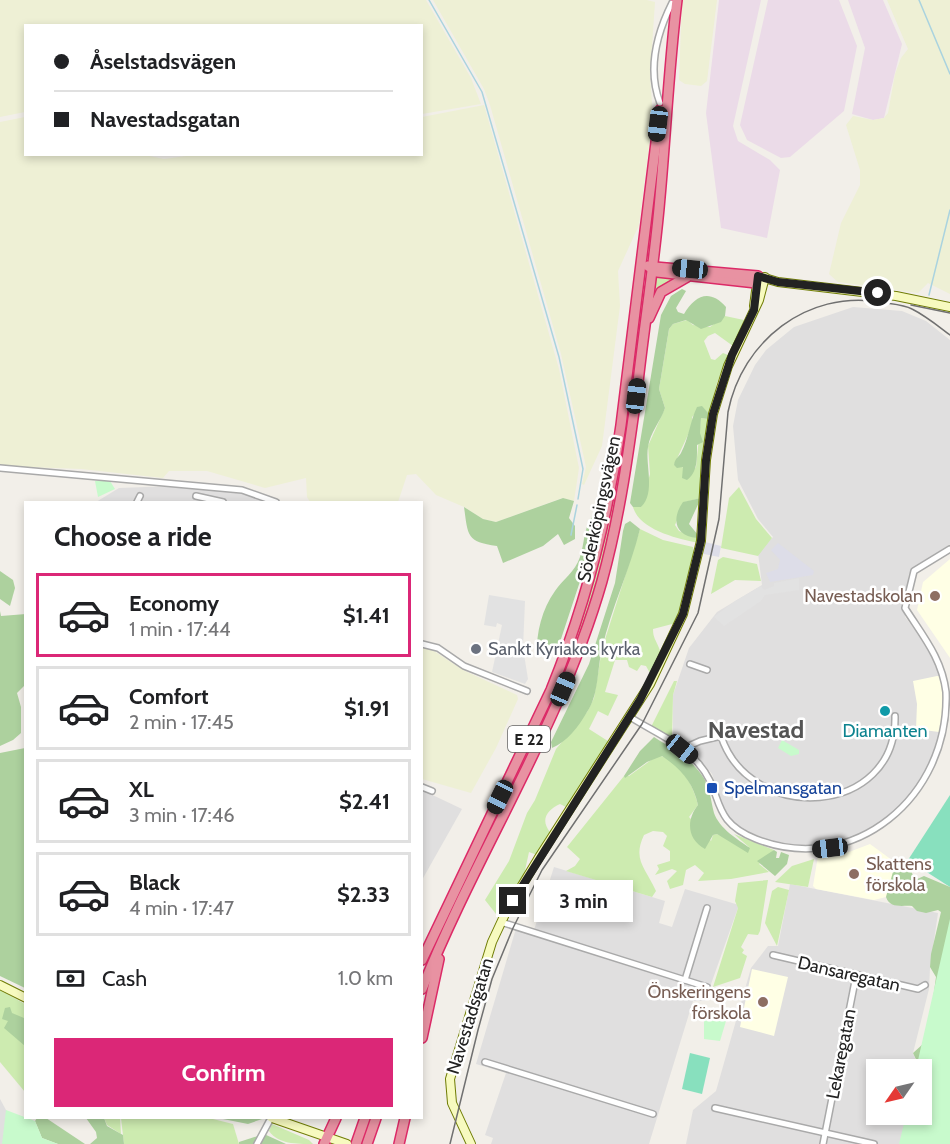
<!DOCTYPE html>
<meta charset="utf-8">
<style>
:root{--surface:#fff;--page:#f6f6f6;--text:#202124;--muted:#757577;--line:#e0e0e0;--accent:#db2777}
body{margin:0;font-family:Cabin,sans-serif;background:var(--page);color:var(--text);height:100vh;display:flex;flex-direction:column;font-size:22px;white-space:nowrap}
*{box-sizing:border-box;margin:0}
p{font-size:20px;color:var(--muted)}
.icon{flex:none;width:33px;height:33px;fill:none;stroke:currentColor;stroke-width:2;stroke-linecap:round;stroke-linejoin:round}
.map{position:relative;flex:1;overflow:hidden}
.side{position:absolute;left:24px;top:501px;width:399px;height:618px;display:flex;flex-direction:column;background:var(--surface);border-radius:0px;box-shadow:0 3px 9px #0003}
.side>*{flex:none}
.guide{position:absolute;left:24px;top:24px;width:399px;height:132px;border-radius:0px;box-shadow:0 3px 9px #0003;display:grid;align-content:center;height:132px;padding:0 30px;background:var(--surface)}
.needle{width:39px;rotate:236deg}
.fabs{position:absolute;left:866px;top:1059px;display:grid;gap:12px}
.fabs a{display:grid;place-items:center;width:66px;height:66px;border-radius:0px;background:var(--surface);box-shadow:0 3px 9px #0003;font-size:30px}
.end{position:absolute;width:27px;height:27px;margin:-14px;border:8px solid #222;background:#fff;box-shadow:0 0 0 3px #fff}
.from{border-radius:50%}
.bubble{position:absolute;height:42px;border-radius:0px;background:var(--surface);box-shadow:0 3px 9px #0003;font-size:20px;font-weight:700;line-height:42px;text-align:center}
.car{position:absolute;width:18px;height:36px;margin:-18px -9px;border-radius:8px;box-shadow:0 0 4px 2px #0007;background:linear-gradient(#222 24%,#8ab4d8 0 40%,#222 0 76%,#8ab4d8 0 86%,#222 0)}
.guide b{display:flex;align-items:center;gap:21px;height:57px;font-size:22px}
.guide b+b{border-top:2px solid var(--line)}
.guide i{width:15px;height:15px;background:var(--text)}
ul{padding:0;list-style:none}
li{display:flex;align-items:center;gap:18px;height:84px;margin:0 12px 9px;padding:0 18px;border:3px solid var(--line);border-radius:0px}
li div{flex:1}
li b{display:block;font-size:22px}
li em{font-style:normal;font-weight:700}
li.active{border-color:var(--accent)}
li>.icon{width:54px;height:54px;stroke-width:1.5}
h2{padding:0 30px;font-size:27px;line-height:72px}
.pay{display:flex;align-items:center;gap:15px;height:66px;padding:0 30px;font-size:22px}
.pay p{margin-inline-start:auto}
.cta{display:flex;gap:12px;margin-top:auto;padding:12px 30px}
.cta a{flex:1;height:69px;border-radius:0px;background:var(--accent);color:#fff;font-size:24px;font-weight:700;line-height:69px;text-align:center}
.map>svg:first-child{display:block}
</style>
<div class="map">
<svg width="950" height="1144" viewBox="0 0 950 1144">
<rect width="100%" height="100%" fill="#f2efe9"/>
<g fill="#e0dfdf">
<polygon points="853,307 902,311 926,321 950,340 950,544 909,574 905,598 905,617 923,640 941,676 945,708 938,750 925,782 902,809 873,829 838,843 799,846 769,840 742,829 727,817 712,774 695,754 673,738 673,695 689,648 717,612 762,585 758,553 773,537 758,519 738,480 733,426 738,400 755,365 766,350 794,327"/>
<polygon points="173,486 246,492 271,502 96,502 119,488"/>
<polygon points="422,790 462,809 422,880"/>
<polygon points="554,867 665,901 659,923 672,927 685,889 739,905 705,1001 693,1001 649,1144 491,1144 493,1138 485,1135 506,1073 476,1064 517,925 534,930"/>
<polygon points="790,884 938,913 930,968 929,989 913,1053 919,1069 876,1070 876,1114 915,1115 909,1144 686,1144 693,1110 716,1091 751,968 768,946 778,946"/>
<polygon points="0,1099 6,1110 21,1144 0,1144"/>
</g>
<g fill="#ebdbe8">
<polygon points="719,0 761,0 733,126 738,141 770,160 780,170 767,238 721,228 706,113"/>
<polygon points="768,0 839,0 857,46 844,111 790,157 781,158 747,140 740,125"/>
<polygon points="848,0 883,0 902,44 884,118 873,120 852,114 865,48"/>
</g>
<g fill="#ffffe5">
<polygon points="950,559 950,658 917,610 923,582"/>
<polygon points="937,676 940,676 943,690 943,721 939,732 916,729 917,704 913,681"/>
<polygon points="870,844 896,863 886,897 874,900 816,889 813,886 818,856 849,852"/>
<polygon points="752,969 788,977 774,1036 740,1027"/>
</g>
<g fill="#eef0d5">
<polygon points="0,0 426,0 471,78 481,104 422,114 422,26 26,26 25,112 0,117"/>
<polygon points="433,0 647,0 655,2 650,77 653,115 639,225 618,271 620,306 602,446 584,485 582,484 586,467 561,354 490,105 484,89"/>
<polygon points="682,0 717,0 707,81 701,86 685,84 679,80"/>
<polygon points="887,0 950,0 950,294 928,283 918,293 838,282 829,274 841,223 860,185 860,170 846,125 853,116 873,120 884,118 888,113 895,74 901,58 908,49"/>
<polygon points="484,105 559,369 579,468 574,501 562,498 496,522 483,519 464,507 436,495 416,474 407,475 398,502 310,502 307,497 306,478 265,488 207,471 169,471 163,478 81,469 0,466 0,122 25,117 26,154 140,154 164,159 201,154 422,154 422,117"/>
<polygon points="422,647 434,651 463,670 517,695 518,699 496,748 471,793 422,779"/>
</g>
<g fill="#cdebb0">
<polygon points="660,144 649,261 646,256"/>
<path d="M647,275C630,414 618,556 560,685C553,700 547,722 537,734L578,630L605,537L620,465L642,297Z"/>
<polygon points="652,275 679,278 666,284 650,304"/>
<path d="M725,316L744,320L733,346L715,333L708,336L704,341L711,359L715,360L723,353L728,355L717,383L709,414L702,407L692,417L693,424L674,465L693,470L696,467L701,418L708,419L702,452L701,498L685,502L675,525L679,531L697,538V542H694C675,538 639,529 633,507H641L650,474L648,446L665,408L659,389L669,329L673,324L687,320L693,325L710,327Z"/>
<polygon points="739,487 756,519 772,538 758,556 721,548 729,498"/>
<path d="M640,529L663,540L693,547L694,553L683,592L686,593L676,623L653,629C653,638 656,640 659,648C663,656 655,667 651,675L646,666L641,665L637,671L629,667L627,660H615L605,692L618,695L608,716L598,711L589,729L611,743L568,808L560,804C547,810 540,820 550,832L537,855L529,852L524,875L500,914H496L485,900L509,861L527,813L535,800L556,749L587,712L594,698L602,649Z"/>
<polygon points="723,557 757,564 761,581 735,580 711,594 718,560"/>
<polygon points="674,681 677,681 673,695 672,740 651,727"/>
<path d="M658,755C680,761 693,784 698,805L689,817L711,841L713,835L717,834L750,848L734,834L774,850L759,864L769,872L731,879L698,881L704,873L695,865L686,870L683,885L670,889L667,881L677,871L672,869L655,875L659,869L657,865L670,861V851L663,846L667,836L663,832L653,831L644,835C632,860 646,868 656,891L652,897L566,871L575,866L580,859L567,847L624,776H629Z"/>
<polygon points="814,859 808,887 775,882 792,866"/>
<polygon points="768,880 760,931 758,935 748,934 741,947 744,950 742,953 747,956 740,978 713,987 738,908 735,901 738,883"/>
<polygon points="778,887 789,890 777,946 765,923 772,891"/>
<polygon points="0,990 25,1004 25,1092 0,1062"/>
<polygon points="104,1118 120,1118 121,1134 107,1125"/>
<polygon points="121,1118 209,1118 233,1124 239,1144 124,1144"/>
<path d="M272,1124L309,1140L313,1144C296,1144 278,1144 269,1131Z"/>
</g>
<g fill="#add19e">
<path d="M682,289L686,291L676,308L678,312L684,314C695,296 709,288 726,307L725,316L721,322L701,329L686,320L673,324L669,329L659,389L665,408C661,421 650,432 648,447C645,465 656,493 641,507H633L630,503L661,315L671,296Z"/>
<path d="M702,406L709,414L708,419L701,418L700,433L703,442L697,445C697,458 698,472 687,480L682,478L683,467L677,468L674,465C675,458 678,458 681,453C689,438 690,421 697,407Z"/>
<path d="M563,498L574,501L569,518L575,526V539L564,545L558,534L543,546L503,563L497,546C466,542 468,535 464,507L483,519L496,522Z"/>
<path d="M701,498L689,524L698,535L697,538C675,536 671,519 683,502Z"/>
<path d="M592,517L598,518L590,551L560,642L555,652L537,654C536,633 542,609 555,591C563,579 575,572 580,557C585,542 583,530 592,517Z"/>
<path d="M630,521L640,529C630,570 611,608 602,649C597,669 599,695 587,712C579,726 567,742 552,748L551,742L589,664L615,583L623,531L625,524Z"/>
<polygon points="0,571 13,580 15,588 10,606 0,599"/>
<polygon points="0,611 1,616 26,614 25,685 17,693 21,707 21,733 13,740 0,746"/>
<path d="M654,737C671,748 689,757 701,774C711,787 710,799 714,813C719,828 738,840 750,848L748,853L717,834L713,835L705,849C687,839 686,820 698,805C693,782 681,769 662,756L647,762L625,778L624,776L640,751Z"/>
<polygon points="25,748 26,748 25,988 0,976 0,753"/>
<polygon points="774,850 777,852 776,858 779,858 781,852 789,855 787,864 775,876 757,861"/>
<path d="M902,859L909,866L915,880L924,876L950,887V1144L921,1114V1070L913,1053L923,1044L933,999L936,977L930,967L931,954L941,912L938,910L926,913L917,911L912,906C902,905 890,909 886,897L896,861Z"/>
<polygon points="10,1007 12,1013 24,1018 25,1046 4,1028 8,1021 2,1019 5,1008"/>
<polygon points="37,1118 46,1118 85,1144 58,1144 42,1138 35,1121"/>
<polygon points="86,1118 104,1118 107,1126 123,1135 124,1144 90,1144 97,1138 96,1132"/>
<polygon points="218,1118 258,1118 262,1119 248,1124"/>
<polygon points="264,1134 286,1144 239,1144 239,1142"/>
</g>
<g fill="#c8facc">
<polygon points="95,481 110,481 115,489 98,497"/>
<polygon points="782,740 799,750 799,754 791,756 778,748"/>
<polygon points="950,919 950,1144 899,1144 906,1115 921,1114 921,1070 916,1069"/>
<polygon points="718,1011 726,1021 720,1041 704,1039 704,1017"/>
<polygon points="6,1110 35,1121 42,1138 58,1144 2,1144"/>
</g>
<g fill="#88e0be">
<polygon points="950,795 950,887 908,860"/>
<polygon points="690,1053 710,1058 702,1094 682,1089"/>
</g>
<g fill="#e2e2e2">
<polygon points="799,578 799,590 765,595 761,601 724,626 714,617 735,601 761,586 764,590 774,586 774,583"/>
<polygon points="489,595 525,601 523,648 528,679 525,684 492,672 502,625 497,623 496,627 484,625"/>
</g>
<g fill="#dddde8">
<polygon points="701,541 721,546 719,557 699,553"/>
<polygon points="778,543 814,571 813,575 770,582 766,573 778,569 780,560 771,550"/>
</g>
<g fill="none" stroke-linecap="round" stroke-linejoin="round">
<g stroke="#aad3df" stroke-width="1.5">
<polyline points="429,0 482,92 559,357 583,469 578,499"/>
<polyline points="919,0 950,74"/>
<polyline points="929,295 950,210"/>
<polyline points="571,535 577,505"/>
</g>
<g stroke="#a9a9a9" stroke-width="8">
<g id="street">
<path d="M660,103C647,69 656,35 672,3"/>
<polyline points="0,468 242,490 276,502"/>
<polyline points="196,496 223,502"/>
<polyline points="137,502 140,496"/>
<polyline points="422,644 438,648 464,666 527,691"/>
<polyline points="690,664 707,670"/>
<path d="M630,717C652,731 681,743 698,763C725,793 708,820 756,839C853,877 950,797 946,692C942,658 922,635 905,608L914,571L950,549"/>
<path d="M682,749L700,741L721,736C750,825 897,817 895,716"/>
<polyline points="422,787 432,791"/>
<polyline points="501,922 707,987"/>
<polyline points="773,955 918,989 925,985"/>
<polyline points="685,980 707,908"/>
<polyline points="485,1062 653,1114"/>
<polyline points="715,1108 874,1144"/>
<polyline points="257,1144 271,1118"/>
<polyline points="823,1144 856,976"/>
</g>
</g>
<g stroke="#707d05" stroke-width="10">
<g id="secondary">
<polyline points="754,306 758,276 778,282 896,296 950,307"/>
<polyline points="0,985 26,998"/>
<polyline points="272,1118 347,1144"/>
<polyline points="471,1144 452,1103 450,1079 492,942 506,912 538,859 650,684 683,614 701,541 706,460 713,414 728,366 759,300 765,277"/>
</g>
</g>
<g stroke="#dc2a67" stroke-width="12">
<g id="highway">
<polyline points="648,266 657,272 756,283"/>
<polyline points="655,267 758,276"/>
<polyline points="649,318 661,292 687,277"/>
<path d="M422,960L551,690C586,604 608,517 621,425L660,110"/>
<path d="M422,989C477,851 561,725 602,581C620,516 629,449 638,382C645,320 655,258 660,197C666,131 669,65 677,0"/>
<polyline points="422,1038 439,959"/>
<polyline points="324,1144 336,1118"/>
<polyline points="356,1144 365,1118"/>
<polyline points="367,1144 376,1118"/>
<polyline points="399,1144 405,1118"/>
</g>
</g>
<use href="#street" stroke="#fff" stroke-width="5"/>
<use href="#secondary" stroke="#f7fabf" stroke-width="8"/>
<use href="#highway" stroke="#e892a2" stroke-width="9"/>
<g stroke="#707070" stroke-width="1.5">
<polyline points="911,305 950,313"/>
<path d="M450,1144L478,1030L492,979L513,928L542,870L642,724L698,613L719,519L728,412C742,341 807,290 880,302C890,304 903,304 912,309C926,316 938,326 950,335"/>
</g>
</g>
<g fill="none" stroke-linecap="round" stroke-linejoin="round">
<polyline stroke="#222" stroke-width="8" points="513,901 640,700 683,614 701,541 706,460 713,414 732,355 754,310 758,276 778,282 878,293"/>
</g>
<g fill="#8d6e63" stroke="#fff" stroke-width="2">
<circle cx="935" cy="596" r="6"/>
<circle cx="854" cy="874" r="6"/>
<circle cx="763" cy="1002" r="6"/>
</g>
<circle fill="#6b7280" stroke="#fff" stroke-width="2" cx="476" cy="649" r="6"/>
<circle fill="#0f9aa8" stroke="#fff" stroke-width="2" cx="885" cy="711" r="6"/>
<rect fill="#1a4fb4" stroke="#fff" stroke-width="2" x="706" y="782" width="12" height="12" rx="3"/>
<g text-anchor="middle" stroke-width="5" stroke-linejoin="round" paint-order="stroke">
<rect fill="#fff" stroke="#646464" stroke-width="1.5" x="508" y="726" width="42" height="26" rx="4.5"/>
<g font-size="16" font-weight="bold" fill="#222">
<text x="529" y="745">E 22</text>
</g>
<g font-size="18" fill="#222" stroke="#fff">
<text transform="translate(599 509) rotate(-78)" y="6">Söderköpingsvägen</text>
<text transform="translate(849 974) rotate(13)" y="6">Dansaregatan</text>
<text transform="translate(470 1016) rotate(-73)" y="6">Navestadsgatan</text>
<text transform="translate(841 1054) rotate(-79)" y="6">Lekaregatan</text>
</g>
<g font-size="18" fill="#785e54" stroke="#fff" text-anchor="end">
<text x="923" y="602">Navestadskolan</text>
<text x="866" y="870" text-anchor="start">Skattens<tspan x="866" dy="21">förskola</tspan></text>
<text x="751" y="998">Önskeringens<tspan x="751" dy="21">förskola</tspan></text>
</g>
<g font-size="18" fill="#5b616d" stroke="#fff" text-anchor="start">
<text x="488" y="655">Sankt Kyriakos kyrka</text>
</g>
<g font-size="18" fill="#0d838f" stroke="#fff">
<text x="885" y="737">Diamanten</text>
</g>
<g font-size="18" fill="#164399" stroke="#fff" text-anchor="start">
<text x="724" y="794">Spelmansgatan</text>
</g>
<g font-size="24" font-weight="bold" fill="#555" stroke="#fff">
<text x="756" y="738">Navestad</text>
</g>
</g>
</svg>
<div class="fabs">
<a><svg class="needle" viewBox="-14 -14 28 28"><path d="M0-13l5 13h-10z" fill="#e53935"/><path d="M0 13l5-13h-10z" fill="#757577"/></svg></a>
</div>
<i class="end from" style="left:878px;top:293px"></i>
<i class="end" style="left:513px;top:901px"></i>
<div class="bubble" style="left:534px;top:880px;width:99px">3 min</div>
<i class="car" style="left:658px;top:124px;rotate:187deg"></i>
<i class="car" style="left:690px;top:269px;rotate:276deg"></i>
<i class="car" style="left:636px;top:396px;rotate:7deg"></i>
<i class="car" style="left:563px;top:689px;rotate:23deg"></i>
<i class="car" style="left:682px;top:749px;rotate:129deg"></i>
<i class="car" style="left:500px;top:797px;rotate:206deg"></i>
<i class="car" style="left:830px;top:848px;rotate:263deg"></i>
<div class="guide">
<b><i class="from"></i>Åselstadsvägen</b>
<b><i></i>Navestadsgatan</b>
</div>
<section class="side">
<h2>Choose a ride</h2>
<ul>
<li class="active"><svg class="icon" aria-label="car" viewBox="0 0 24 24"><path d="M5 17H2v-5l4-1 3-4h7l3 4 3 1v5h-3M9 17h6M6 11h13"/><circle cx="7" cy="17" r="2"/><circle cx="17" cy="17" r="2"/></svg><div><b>Economy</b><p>1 min · 17:44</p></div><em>$1.41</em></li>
<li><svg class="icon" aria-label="car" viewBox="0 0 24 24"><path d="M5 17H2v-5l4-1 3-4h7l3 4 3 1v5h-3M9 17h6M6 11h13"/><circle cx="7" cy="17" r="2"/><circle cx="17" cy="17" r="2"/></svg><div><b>Comfort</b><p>2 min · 17:45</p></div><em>$1.91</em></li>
<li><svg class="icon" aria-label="car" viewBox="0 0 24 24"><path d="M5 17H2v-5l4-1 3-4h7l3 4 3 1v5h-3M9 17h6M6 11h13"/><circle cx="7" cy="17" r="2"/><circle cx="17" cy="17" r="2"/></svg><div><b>XL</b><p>3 min · 17:46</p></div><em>$2.41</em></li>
<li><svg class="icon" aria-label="car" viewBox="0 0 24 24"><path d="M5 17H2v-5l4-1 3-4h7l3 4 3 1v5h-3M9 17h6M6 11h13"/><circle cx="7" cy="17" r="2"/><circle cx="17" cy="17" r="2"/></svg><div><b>Black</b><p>4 min · 17:47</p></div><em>$2.33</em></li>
</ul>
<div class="pay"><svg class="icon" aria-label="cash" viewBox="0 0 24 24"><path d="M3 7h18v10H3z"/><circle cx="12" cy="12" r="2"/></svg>Cash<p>1.0 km</p></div>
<div class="cta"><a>Confirm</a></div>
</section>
</div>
